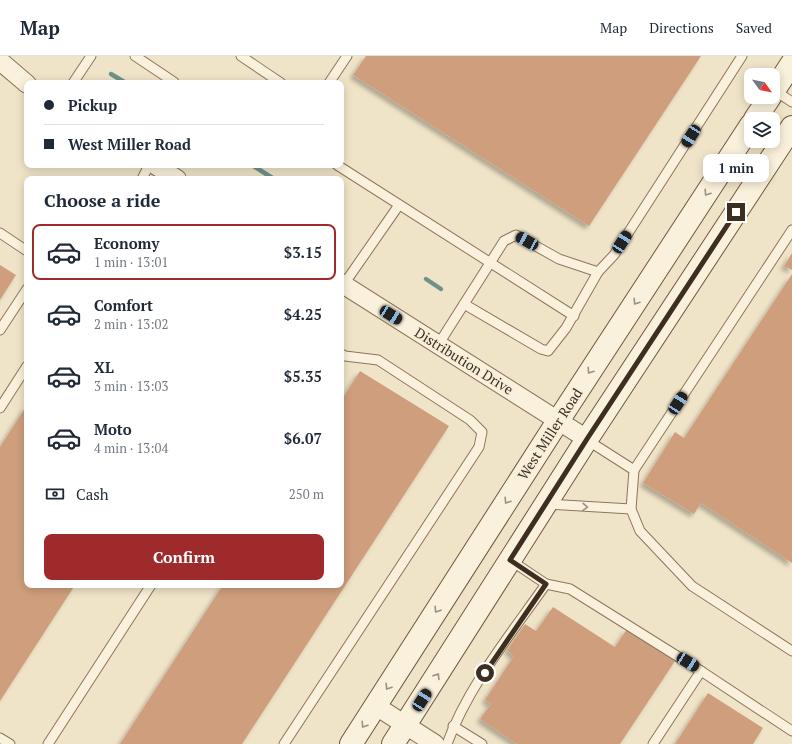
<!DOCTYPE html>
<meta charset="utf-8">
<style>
:root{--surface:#fff;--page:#f6f6f7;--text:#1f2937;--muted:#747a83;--line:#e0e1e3;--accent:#9e2a2b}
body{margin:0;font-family:"PT Serif",serif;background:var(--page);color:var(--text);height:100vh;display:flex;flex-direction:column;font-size:15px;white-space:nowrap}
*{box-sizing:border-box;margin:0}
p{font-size:13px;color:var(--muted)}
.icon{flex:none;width:22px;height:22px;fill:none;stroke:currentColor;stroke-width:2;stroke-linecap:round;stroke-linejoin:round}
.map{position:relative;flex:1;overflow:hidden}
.sheet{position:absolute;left:24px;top:120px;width:320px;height:412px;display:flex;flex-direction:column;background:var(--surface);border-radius:8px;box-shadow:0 2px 10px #0003}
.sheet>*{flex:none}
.banner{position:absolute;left:24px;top:24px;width:320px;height:88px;border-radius:8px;box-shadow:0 2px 10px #0003;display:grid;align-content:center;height:88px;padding:0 20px;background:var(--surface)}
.needle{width:26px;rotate:123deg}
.tools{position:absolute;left:744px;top:12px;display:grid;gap:8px}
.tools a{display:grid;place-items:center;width:36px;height:36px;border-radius:8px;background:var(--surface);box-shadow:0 2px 10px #0003;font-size:20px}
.end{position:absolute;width:18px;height:18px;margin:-9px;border:5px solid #3d2e20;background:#fff;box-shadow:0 0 0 2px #fff}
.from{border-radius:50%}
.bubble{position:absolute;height:28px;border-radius:8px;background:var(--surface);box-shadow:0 2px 10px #0003;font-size:13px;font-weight:800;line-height:28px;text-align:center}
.car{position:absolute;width:12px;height:24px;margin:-12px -6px;border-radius:5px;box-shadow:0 0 3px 1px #0007;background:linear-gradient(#222 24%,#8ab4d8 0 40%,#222 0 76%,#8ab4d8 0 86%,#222 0)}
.banner b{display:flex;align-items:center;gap:14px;height:38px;font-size:15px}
.banner b+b{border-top:1px solid var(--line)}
.banner i{width:10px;height:10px;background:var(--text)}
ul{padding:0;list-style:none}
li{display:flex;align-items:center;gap:12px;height:56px;margin:0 8px 6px;padding:0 12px;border:2px solid transparent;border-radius:8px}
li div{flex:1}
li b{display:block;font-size:15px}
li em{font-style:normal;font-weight:800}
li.current{border-color:var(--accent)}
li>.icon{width:36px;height:36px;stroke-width:1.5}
h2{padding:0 20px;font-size:18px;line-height:48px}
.pay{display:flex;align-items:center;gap:10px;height:44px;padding:0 20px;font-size:15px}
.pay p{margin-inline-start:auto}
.button{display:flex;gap:8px;margin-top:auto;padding:8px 20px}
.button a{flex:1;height:46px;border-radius:8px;background:var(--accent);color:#fff;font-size:16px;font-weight:800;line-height:46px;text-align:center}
header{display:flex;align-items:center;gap:24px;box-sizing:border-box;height:56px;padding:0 20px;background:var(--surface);border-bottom:1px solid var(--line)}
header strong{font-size:19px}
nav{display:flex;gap:22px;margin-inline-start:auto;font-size:14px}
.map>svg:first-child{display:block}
</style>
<header>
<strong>Map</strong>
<nav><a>Map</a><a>Directions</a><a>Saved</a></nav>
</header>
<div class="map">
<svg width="792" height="688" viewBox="0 0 792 688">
<defs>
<filter id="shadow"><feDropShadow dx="-3.5" dy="3.5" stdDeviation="2" flood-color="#0004"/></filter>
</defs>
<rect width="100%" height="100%" fill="#f0e4c8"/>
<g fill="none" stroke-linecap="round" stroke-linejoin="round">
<g stroke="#6f938a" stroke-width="4.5">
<polyline points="111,18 126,27"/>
<polyline points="252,109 274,123"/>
<polyline points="426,223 441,233"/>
</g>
</g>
<g fill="#cf9f7d" filter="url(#shadow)">
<polygon points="366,0 701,0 589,170 353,19"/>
<polygon points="792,197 792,214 784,210"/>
<polygon points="0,209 16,219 0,244"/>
<polygon points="792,218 792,507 701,447 694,458 643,427 675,376 684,382"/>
<polygon points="360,315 449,370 242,688 120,688 223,529 341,529 341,345"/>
<polygon points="27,349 27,529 75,529 0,645 0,391"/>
<polygon points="553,551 615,591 627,573 675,605 620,688 517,688 480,663 491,648 485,644 514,600 507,594 525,568 536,575"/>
<polygon points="708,637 763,672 753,688 675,688"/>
</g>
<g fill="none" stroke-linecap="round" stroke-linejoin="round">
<g stroke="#8d765c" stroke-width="11">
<g id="service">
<polyline points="135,0 174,26"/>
<polyline points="241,0 281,27"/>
<polyline points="73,27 91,0"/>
<polyline points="329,27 347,0"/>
<polyline points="774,34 792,46"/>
<polyline points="337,109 574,260"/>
<polyline points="142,123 149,109"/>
<polyline points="0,177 27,195"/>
<polyline points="342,231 399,149"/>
<polyline points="464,248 541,293 548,295 566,272 598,216"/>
<polyline points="0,274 27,233"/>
<polyline points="438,289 504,185 516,179 559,203 598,216 614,199 742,0"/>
<polyline points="0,352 27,310"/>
<polyline points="587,384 634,414 631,453 640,475 692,530 792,595"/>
<polyline points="634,414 792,174"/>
<polyline points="547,448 631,453"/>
<polyline points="510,504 546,528 570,533 701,615 653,688"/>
<polyline points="701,615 792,675"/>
<polyline points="453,670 482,688"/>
<polyline points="0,682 10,688"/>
<polyline points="48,688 151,529"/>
<polyline points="284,688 479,391 482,376 470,364 378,304 345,300 341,298"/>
<path d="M447,688C468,630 511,578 546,528"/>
</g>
</g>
<g stroke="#8d765c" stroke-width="20">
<g id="minor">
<polyline points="0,5 27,28"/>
<polyline points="155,109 177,123"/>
<polyline points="341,227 587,383"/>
<polyline points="376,650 435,688"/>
</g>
</g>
<g stroke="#6f573f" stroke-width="24">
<g id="secondary">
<polyline points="773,36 792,7"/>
<polyline points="755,63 770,41"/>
<polyline points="351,688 558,365 751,69"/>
<polyline points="393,688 587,383 792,71"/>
</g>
</g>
<use href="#service" stroke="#faf1dc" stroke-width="9"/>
<use href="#minor" stroke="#faf1dc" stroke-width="18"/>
<use href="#secondary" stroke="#faf1dc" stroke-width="22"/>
</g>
<defs><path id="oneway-chevron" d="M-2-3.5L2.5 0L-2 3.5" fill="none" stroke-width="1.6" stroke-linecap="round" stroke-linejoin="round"/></defs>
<g stroke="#9c907e">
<use href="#oneway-chevron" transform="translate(707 137) rotate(123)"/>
<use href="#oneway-chevron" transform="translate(636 246) rotate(123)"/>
<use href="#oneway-chevron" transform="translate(590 315) rotate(123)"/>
<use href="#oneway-chevron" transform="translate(507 445) rotate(123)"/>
<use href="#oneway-chevron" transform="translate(585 451) rotate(2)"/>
<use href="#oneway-chevron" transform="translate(437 554) rotate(123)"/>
<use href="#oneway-chevron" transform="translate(437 620) rotate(-58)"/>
<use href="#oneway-chevron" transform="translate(388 631) rotate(123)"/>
<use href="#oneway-chevron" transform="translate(364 669) rotate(123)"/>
</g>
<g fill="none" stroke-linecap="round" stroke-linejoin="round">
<polyline stroke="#3d2e20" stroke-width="5" points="485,617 546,528 510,504 587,383 736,156"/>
</g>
<g text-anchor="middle" stroke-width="3.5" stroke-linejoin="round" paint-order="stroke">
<g font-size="14" fill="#3d2e20" stroke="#f7eed8">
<text transform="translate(464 305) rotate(32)" y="5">Distribution Drive</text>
<text transform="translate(550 378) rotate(-57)" y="5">West Miller Road</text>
</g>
</g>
</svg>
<div class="tools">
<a><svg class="needle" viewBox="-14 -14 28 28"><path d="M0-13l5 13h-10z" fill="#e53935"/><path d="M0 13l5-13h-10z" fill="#747a83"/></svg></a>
<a><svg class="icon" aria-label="layers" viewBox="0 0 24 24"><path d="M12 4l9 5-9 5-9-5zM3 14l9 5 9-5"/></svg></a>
</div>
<i class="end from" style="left:485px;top:617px"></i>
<i class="end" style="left:736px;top:156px"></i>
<div class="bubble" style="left:703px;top:98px;width:66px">1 min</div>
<i class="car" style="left:691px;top:80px;rotate:213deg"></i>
<i class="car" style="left:527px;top:185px;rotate:299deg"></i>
<i class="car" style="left:622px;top:186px;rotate:33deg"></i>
<i class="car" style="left:391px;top:259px;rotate:122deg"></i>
<i class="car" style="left:678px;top:347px;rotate:33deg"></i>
<i class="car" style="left:688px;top:606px;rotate:122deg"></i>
<i class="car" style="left:422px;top:644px;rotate:33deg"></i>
<div class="banner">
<b><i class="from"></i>Pickup</b>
<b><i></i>West Miller Road</b>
</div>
<section class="sheet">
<h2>Choose a ride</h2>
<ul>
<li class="current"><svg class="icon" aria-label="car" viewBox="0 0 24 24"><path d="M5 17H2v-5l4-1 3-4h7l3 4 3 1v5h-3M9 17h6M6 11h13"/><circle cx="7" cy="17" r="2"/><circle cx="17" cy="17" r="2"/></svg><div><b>Economy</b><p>1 min · 13:01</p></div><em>$3.15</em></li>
<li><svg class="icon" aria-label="car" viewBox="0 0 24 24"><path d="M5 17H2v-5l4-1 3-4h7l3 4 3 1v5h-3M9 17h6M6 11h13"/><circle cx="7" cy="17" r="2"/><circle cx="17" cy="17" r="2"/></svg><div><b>Comfort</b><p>2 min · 13:02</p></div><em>$4.25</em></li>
<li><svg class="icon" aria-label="car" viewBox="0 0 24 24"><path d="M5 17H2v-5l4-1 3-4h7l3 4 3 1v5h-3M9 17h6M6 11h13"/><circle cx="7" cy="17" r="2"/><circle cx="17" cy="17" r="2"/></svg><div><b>XL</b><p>3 min · 13:03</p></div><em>$5.35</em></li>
<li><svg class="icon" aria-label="car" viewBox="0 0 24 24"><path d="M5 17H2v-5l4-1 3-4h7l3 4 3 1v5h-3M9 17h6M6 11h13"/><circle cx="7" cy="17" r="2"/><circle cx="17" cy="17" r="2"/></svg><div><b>Moto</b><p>4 min · 13:04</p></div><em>$6.07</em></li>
</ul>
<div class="pay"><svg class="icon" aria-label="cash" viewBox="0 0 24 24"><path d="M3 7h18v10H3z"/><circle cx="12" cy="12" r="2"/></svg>Cash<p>250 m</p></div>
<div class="button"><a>Confirm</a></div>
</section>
</div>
